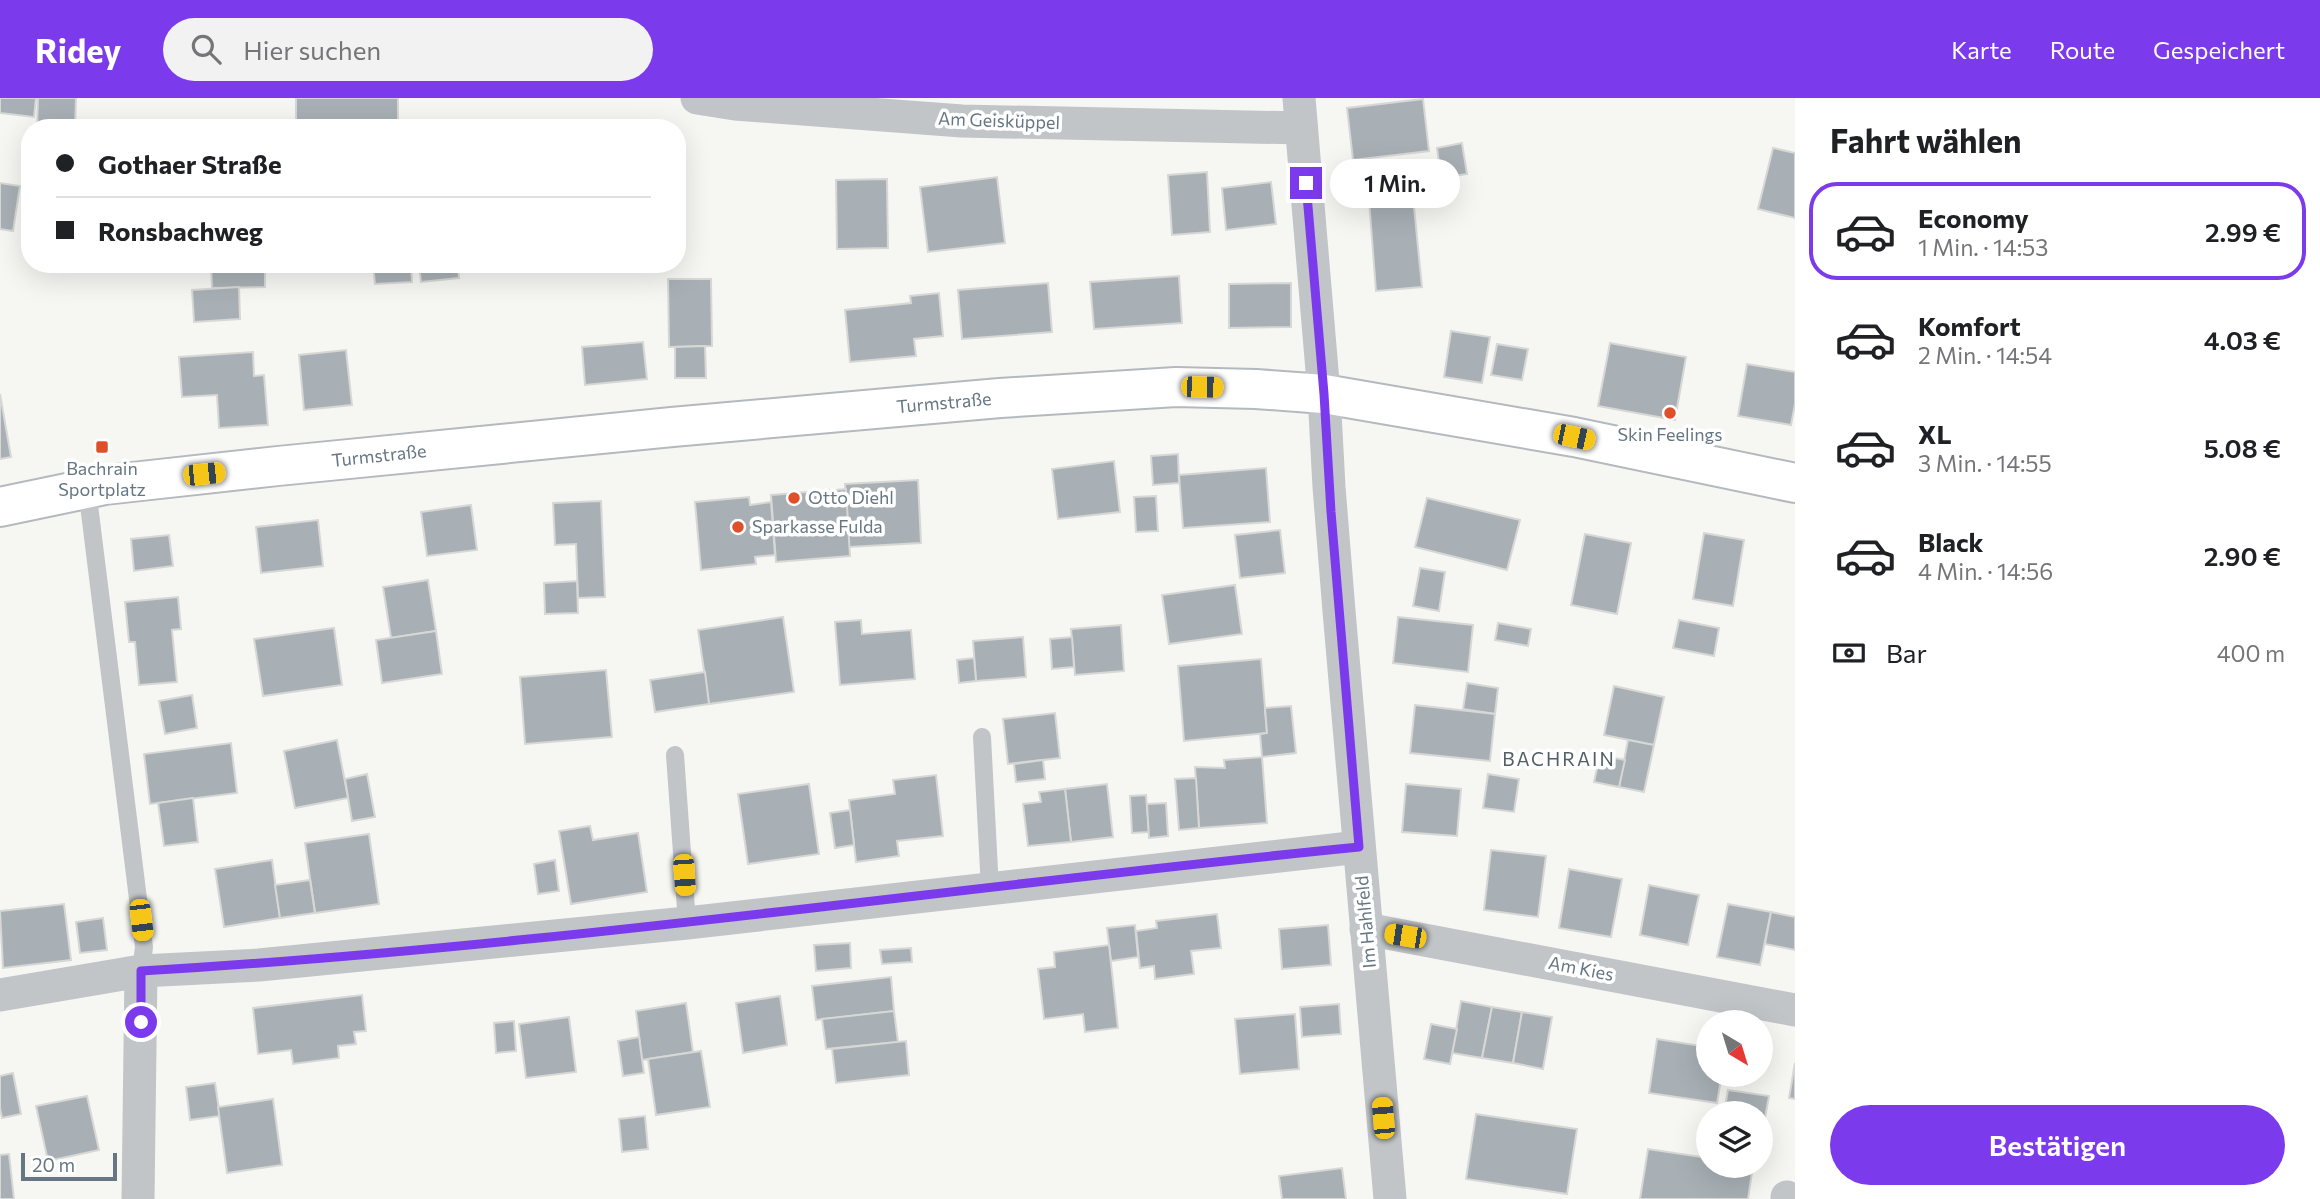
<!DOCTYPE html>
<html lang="de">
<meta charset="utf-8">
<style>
:root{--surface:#fff;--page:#f2f2f2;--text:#202124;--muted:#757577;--line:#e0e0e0;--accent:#7c3aed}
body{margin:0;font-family:Commissioner,sans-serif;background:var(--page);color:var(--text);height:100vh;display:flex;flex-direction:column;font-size:26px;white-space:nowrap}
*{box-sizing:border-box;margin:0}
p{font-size:23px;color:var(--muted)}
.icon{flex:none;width:38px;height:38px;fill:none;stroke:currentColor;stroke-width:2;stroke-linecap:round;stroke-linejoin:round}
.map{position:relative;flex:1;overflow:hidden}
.sheet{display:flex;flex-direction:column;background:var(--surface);width:525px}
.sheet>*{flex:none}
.hud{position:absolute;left:21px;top:21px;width:665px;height:154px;border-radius:28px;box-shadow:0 7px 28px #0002;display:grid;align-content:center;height:154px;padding:0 35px;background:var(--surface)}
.needle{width:46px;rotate:142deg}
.tools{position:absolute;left:1696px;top:912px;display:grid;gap:14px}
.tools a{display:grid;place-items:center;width:77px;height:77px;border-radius:50%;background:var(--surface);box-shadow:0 7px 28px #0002;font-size:35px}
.scale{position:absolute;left:21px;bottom:18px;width:96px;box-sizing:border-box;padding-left:7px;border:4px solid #667783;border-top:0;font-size:19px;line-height:24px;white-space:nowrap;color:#667783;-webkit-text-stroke:5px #fff;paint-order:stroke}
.end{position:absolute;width:32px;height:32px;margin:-16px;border:9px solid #7c3aed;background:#fff;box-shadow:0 0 0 4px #fff}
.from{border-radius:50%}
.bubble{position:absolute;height:49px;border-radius:24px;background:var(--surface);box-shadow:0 7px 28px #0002;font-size:23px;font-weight:600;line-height:49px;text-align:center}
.car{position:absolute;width:21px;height:42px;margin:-21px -10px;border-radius:9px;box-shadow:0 0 5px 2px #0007;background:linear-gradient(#f5c518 24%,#345 0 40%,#f5c518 0 76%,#345 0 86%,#f5c518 0)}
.hud b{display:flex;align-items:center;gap:24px;height:66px;font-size:26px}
.hud b+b{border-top:2px solid var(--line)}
.hud i{width:18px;height:18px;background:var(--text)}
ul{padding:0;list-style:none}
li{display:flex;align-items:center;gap:21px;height:98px;margin:0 14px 10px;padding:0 21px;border:4px solid transparent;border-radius:28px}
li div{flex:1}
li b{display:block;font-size:26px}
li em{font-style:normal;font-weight:600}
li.active{border-color:var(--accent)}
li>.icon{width:63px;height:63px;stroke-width:1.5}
h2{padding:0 35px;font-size:32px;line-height:84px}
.pay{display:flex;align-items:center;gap:18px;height:77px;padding:0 35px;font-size:26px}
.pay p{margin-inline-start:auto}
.cta{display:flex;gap:14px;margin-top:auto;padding:14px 35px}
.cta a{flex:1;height:80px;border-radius:42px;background:var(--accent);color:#fff;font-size:28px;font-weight:600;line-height:80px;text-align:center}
header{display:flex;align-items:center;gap:42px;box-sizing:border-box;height:98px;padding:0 35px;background:var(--accent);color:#fff}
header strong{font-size:33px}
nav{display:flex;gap:38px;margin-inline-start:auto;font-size:24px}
.search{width:490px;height:63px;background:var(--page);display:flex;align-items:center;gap:18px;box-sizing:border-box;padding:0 24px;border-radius:38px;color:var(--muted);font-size:26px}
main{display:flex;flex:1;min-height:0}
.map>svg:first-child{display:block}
</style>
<header>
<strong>Ridey</strong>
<div class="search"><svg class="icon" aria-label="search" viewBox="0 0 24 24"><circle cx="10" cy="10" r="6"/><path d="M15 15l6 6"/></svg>Hier suchen</div>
<nav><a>Karte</a><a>Route</a><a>Gespeichert</a></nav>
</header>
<main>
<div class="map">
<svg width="1795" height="1101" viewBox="0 0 1795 1101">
<rect width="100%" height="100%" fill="#f6f6f3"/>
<g fill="#a8b0b5" stroke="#d7d7d5" stroke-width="2">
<polygon points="0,0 36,0 34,19 0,15"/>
<polygon points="38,0 76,0 75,30 37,30"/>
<rect x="296" y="0" width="102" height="30"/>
<polygon points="1423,1 1429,53 1353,62 1347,10"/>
<polygon points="1462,45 1467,76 1441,80 1437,50"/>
<polygon points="1773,50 1795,55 1795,120 1758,111"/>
<polygon points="1207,74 1210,134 1172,137 1168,77"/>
<polygon points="997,79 1005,145 928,154 920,89"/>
<polygon points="887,81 888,150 837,151 836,82"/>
<polygon points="1271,84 1276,126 1226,132 1222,90"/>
<polygon points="0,85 20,88 13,133 0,131"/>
<polygon points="1413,99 1422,189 1376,193 1369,102"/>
<polygon points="211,166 265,166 265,189 212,190"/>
<polygon points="373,166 411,166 412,184 375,186"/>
<polygon points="419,166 458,166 459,180 421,184"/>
<polygon points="1179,178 1182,225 1094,231 1090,184"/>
<polygon points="668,181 711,181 712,248 669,249"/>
<polygon points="1048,185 1052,234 962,241 958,192"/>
<polygon points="1291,185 1291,229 1229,230 1229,186"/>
<polygon points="239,189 240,221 194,224 192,192"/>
<polygon points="939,195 943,238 914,241 916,258 850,264 845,212 911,205 910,198"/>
<polygon points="1451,233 1490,239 1482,285 1444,279"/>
<polygon points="643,244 647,281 585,287 582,249"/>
<polygon points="1610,245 1686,259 1675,322 1598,308"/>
<polygon points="1497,246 1528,251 1522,282 1491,277"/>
<polygon points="705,248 706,280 675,280 675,249"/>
<polygon points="346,252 352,307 304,312 299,257"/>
<polygon points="253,254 254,278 264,277 268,327 219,330 217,297 182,299 179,259"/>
<polygon points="1747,266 1795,274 1795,306 1791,327 1738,318"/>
<polygon points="0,296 11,359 0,361"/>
<polygon points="1178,356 1179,385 1153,387 1151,358"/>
<polygon points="1114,363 1120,414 1058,421 1052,371"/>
<polygon points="1266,370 1270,424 1183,430 1179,377"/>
<polygon points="918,382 921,445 849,449 845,386"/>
<polygon points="846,391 850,458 776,464 771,397"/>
<polygon points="1156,398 1158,433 1136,434 1134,399"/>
<polygon points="749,399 750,407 771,404 775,457 755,459 756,466 701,472 695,404"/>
<polygon points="1427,400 1520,422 1507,472 1415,449"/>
<polygon points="601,403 605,499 578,500 576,446 555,447 553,405"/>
<polygon points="471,407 477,452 427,458 421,414"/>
<polygon points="318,422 323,468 261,475 256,429"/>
<polygon points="1280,432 1285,475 1240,480 1235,437"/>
<polygon points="1704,435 1744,442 1733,508 1693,501"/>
<polygon points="1585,436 1631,445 1617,516 1571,507"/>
<polygon points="169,437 173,468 134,473 131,441"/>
<polygon points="1420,470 1445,474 1439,513 1413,508"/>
<polygon points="428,482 436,533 391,540 383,489"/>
<polygon points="577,483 578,515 545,516 544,485"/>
<polygon points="1235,487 1242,536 1169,546 1162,497"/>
<polygon points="178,499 181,531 172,532 177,584 139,587 135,544 129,544 125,504"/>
<polygon points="783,519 794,594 709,606 698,532"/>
<polygon points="1398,519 1473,527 1468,574 1393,565"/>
<polygon points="861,522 862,536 911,532 915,581 840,587 835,524"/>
<polygon points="1679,522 1719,530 1714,558 1673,550"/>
<polygon points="1498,525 1531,531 1528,548 1495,542"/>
<polygon points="1121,527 1124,573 1075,577 1071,531"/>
<polygon points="334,530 342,587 263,598 254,541"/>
<polygon points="436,533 442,576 382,585 376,542"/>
<polygon points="1023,539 1026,579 976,583 973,543"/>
<polygon points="1072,539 1074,569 1052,571 1050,541"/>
<polygon points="974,560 976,583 959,585 957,562"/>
<polygon points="1261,561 1267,635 1184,643 1178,568"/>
<polygon points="606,572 612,639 525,646 520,579"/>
<polygon points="705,574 709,606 655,614 650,582"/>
<polygon points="1467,585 1498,590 1495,616 1463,611"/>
<polygon points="1614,588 1664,599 1654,647 1604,637"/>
<polygon points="192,597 197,630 165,636 159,603"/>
<polygon points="1415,607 1495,616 1490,663 1410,655"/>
<polygon points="1291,608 1296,655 1262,659 1260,636 1267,635 1265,610"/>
<polygon points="1055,615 1060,660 1008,666 1003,621"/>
<polygon points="337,642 348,700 295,710 284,653"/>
<polygon points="1628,642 1654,647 1644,694 1619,689"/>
<polygon points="231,645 237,695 150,706 144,656"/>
<polygon points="1600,657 1625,662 1619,689 1594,684"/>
<polygon points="1262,659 1267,725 1199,730 1195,669 1225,670 1224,662"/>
<polygon points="1043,662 1045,681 1016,684 1014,666"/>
<polygon points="367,676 375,719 352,723 345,681"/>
<polygon points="1488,676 1519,681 1514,714 1483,710"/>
<polygon points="936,677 943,738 897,743 899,758 856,764 849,702 895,696 893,682"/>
<polygon points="1196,680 1199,730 1179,732 1175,681"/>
<polygon points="809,686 819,756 748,766 738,696"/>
<polygon points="1107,686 1113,739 1071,744 1065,691"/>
<polygon points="1406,686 1461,691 1457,738 1402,734"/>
<polygon points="1065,691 1071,744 1028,748 1023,706 1041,704 1039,694"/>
<polygon points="1146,697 1149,734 1132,735 1130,698"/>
<polygon points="193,700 198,744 164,748 158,705"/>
<polygon points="1166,705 1168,738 1149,740 1147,706"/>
<polygon points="850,712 854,747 835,750 830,715"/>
<polygon points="590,728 593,742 638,735 647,794 571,806 559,733"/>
<polygon points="369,736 379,806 315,815 305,745"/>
<polygon points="1491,752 1546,758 1538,819 1484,812"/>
<polygon points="272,762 280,820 224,829 215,771"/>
<polygon points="555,762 559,793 538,796 534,766"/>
<polygon points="1569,771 1622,781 1611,839 1559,830"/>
<polygon points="310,782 315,815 280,820 275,787"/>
<polygon points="1649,787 1699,797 1688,847 1640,837"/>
<polygon points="64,806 71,862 3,870 0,813"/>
<polygon points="1728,806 1771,814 1760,867 1717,859"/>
<polygon points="1771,814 1795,819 1795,852 1765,846"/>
<polygon points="1217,816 1221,850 1191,853 1194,876 1155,881 1154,868 1140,870 1136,833 1157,830 1156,823"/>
<polygon points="103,820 107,852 80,855 76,824"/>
<polygon points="1135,827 1138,859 1111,863 1107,830"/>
<polygon points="1328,827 1331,867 1282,871 1279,831"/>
<polygon points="850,845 851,870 816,873 814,847"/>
<polygon points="1109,847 1118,930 1085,934 1083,916 1044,921 1038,871 1055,869 1054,854"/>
<polygon points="911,850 912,864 882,866 880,852"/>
<polygon points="891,879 894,913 816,922 812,888"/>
<polygon points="362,897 366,933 354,934 356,946 338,948 339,960 293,966 291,952 258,956 253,910"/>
<polygon points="780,898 787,947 743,955 736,905"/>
<polygon points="1461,903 1492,909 1482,960 1452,955"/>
<polygon points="686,905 693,954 642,962 636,913"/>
<polygon points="1339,906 1341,936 1302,939 1300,909"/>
<polygon points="1492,909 1522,914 1513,965 1482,960"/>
<polygon points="894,913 898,944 826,951 822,921"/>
<polygon points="1522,914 1552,919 1543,971 1513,965"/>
<polygon points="1295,916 1299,971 1240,976 1235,921"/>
<polygon points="569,919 576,974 526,980 519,926"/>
<polygon points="514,923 516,953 496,955 494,925"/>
<polygon points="1431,926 1457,931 1450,966 1424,961"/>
<polygon points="639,939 644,975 623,978 618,943"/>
<polygon points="1657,941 1708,949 1708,976 1722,976 1717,1005 1649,995"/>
<polygon points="906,943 909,977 836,985 832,951"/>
<polygon points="701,953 710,1009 656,1017 648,961"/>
<polygon points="1795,965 1795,1001 1789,1000"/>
<polygon points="13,975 21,1016 2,1020 0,1010 0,978"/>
<polygon points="215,985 220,1018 190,1022 186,989"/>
<polygon points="1728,992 1769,998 1762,1037 1760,1037 1760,1015 1724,1015"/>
<polygon points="87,998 99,1052 48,1063 36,1008"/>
<polygon points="273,1001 282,1067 227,1075 218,1009"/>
<polygon points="1476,1016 1577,1031 1567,1096 1466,1081"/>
<polygon points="645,1018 648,1051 622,1054 619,1021"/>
<polygon points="1648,1051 1708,1060 1708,1068 1753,1068 1748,1101 1640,1101"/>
<polygon points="9,1056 14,1101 0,1101 0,1057"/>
<polygon points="1342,1070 1346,1101 1282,1101 1279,1078"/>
</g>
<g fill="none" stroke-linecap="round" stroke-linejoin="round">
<g stroke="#b4b9bd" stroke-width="42">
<polyline id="secondary" points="0,409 105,387 278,368 672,329 1000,300 1176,289 1256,291 1324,296 1574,339 1795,385"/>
</g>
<g stroke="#c1c5c8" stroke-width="18">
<polyline points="87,391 144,849 141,873"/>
<polyline points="982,639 990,791"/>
<polyline points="675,657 687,825"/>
</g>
<g stroke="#c1c5c8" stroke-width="33">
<polyline points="697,0 735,6 962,23 1301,30"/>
<polyline points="1299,0 1324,296 1329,389 1339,513 1390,1101"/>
<polyline points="1366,831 1795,912"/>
<polyline points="0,897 141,873 259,867 687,825 1359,749"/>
<polyline points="138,1101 141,873"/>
<polyline points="1787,1101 1787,1099"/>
</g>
<use href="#secondary" stroke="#fff" stroke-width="38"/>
</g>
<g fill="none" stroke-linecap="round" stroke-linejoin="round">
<path stroke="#7c3aed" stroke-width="9" d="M141,924V873C549,849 953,789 1359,749L1331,414L1324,296L1306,85"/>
</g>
<g fill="#de4f2a" stroke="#fff" stroke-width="2.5">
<circle cx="1670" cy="315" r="7"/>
<rect x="95" y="342" width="14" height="14" rx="3.5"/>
<circle cx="794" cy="400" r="7"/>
<circle cx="738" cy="429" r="7"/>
</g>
<g text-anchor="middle" stroke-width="7" stroke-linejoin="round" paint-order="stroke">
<g font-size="18" fill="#667783" stroke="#fff">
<text transform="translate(999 23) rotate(2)" y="6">Am Geisküppel</text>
<text transform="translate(944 305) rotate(-5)" y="6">Turmstraße</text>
<text transform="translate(379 358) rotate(-6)" y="6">Turmstraße</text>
<text transform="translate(1366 824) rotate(-95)" y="6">Im Hahlfeld</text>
<text transform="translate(1581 871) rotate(11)" y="6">Am Kies</text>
</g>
<g font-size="18" fill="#667783" stroke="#fff">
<text x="1670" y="343">Skin Feelings</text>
<text x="102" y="377">Bachrain<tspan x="102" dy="21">Sportplatz</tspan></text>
<text x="808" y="406" text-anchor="start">Otto Diehl</text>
<text x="752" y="435" text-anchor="start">Sparkasse Fulda</text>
</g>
<g font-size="19" letter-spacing="2" fill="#536068" stroke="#fff">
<text x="1559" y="668">BACHRAIN</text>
</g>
</g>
</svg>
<div class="tools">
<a><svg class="needle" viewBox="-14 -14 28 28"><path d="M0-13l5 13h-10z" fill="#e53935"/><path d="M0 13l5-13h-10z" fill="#757577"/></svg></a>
<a><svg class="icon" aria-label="layers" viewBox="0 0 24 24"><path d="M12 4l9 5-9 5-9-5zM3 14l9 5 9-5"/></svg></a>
</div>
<div class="scale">20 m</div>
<i class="end from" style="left:141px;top:924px"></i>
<i class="end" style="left:1306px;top:85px"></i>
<div class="bubble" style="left:1330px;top:61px;width:130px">1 Min.</div>
<i class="car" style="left:1202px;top:289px;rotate:91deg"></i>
<i class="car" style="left:1574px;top:339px;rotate:102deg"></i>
<i class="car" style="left:204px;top:376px;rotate:84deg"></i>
<i class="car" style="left:684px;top:777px;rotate:176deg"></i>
<i class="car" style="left:141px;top:822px;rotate:173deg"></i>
<i class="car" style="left:1405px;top:838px;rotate:279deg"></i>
<i class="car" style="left:1383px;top:1020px;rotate:355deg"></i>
<div class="hud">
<b><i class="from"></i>Gothaer Straße</b>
<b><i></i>Ronsbachweg</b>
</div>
</div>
<section class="sheet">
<h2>Fahrt wählen</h2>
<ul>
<li class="active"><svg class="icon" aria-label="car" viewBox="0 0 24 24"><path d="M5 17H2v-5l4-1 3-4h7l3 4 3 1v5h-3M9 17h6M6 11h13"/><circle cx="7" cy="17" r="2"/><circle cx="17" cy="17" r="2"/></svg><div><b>Economy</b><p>1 Min. · 14:53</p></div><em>2.99 €</em></li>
<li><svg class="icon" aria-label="car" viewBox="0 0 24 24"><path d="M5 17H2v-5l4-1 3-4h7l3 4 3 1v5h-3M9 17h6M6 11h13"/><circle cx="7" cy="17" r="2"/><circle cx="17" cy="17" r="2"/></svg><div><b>Komfort</b><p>2 Min. · 14:54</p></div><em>4.03 €</em></li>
<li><svg class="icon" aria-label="car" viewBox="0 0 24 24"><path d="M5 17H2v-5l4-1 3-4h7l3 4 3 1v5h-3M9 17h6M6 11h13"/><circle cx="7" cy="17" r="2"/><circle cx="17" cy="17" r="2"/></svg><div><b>XL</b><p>3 Min. · 14:55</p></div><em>5.08 €</em></li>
<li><svg class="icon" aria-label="car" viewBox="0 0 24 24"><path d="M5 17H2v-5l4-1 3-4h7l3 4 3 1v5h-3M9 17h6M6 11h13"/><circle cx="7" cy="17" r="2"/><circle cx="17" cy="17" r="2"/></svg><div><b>Black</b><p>4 Min. · 14:56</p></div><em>2.90 €</em></li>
</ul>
<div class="pay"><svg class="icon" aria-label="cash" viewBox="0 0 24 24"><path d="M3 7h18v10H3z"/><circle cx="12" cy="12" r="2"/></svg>Bar<p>400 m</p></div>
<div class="cta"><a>Bestätigen</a></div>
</section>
</main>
